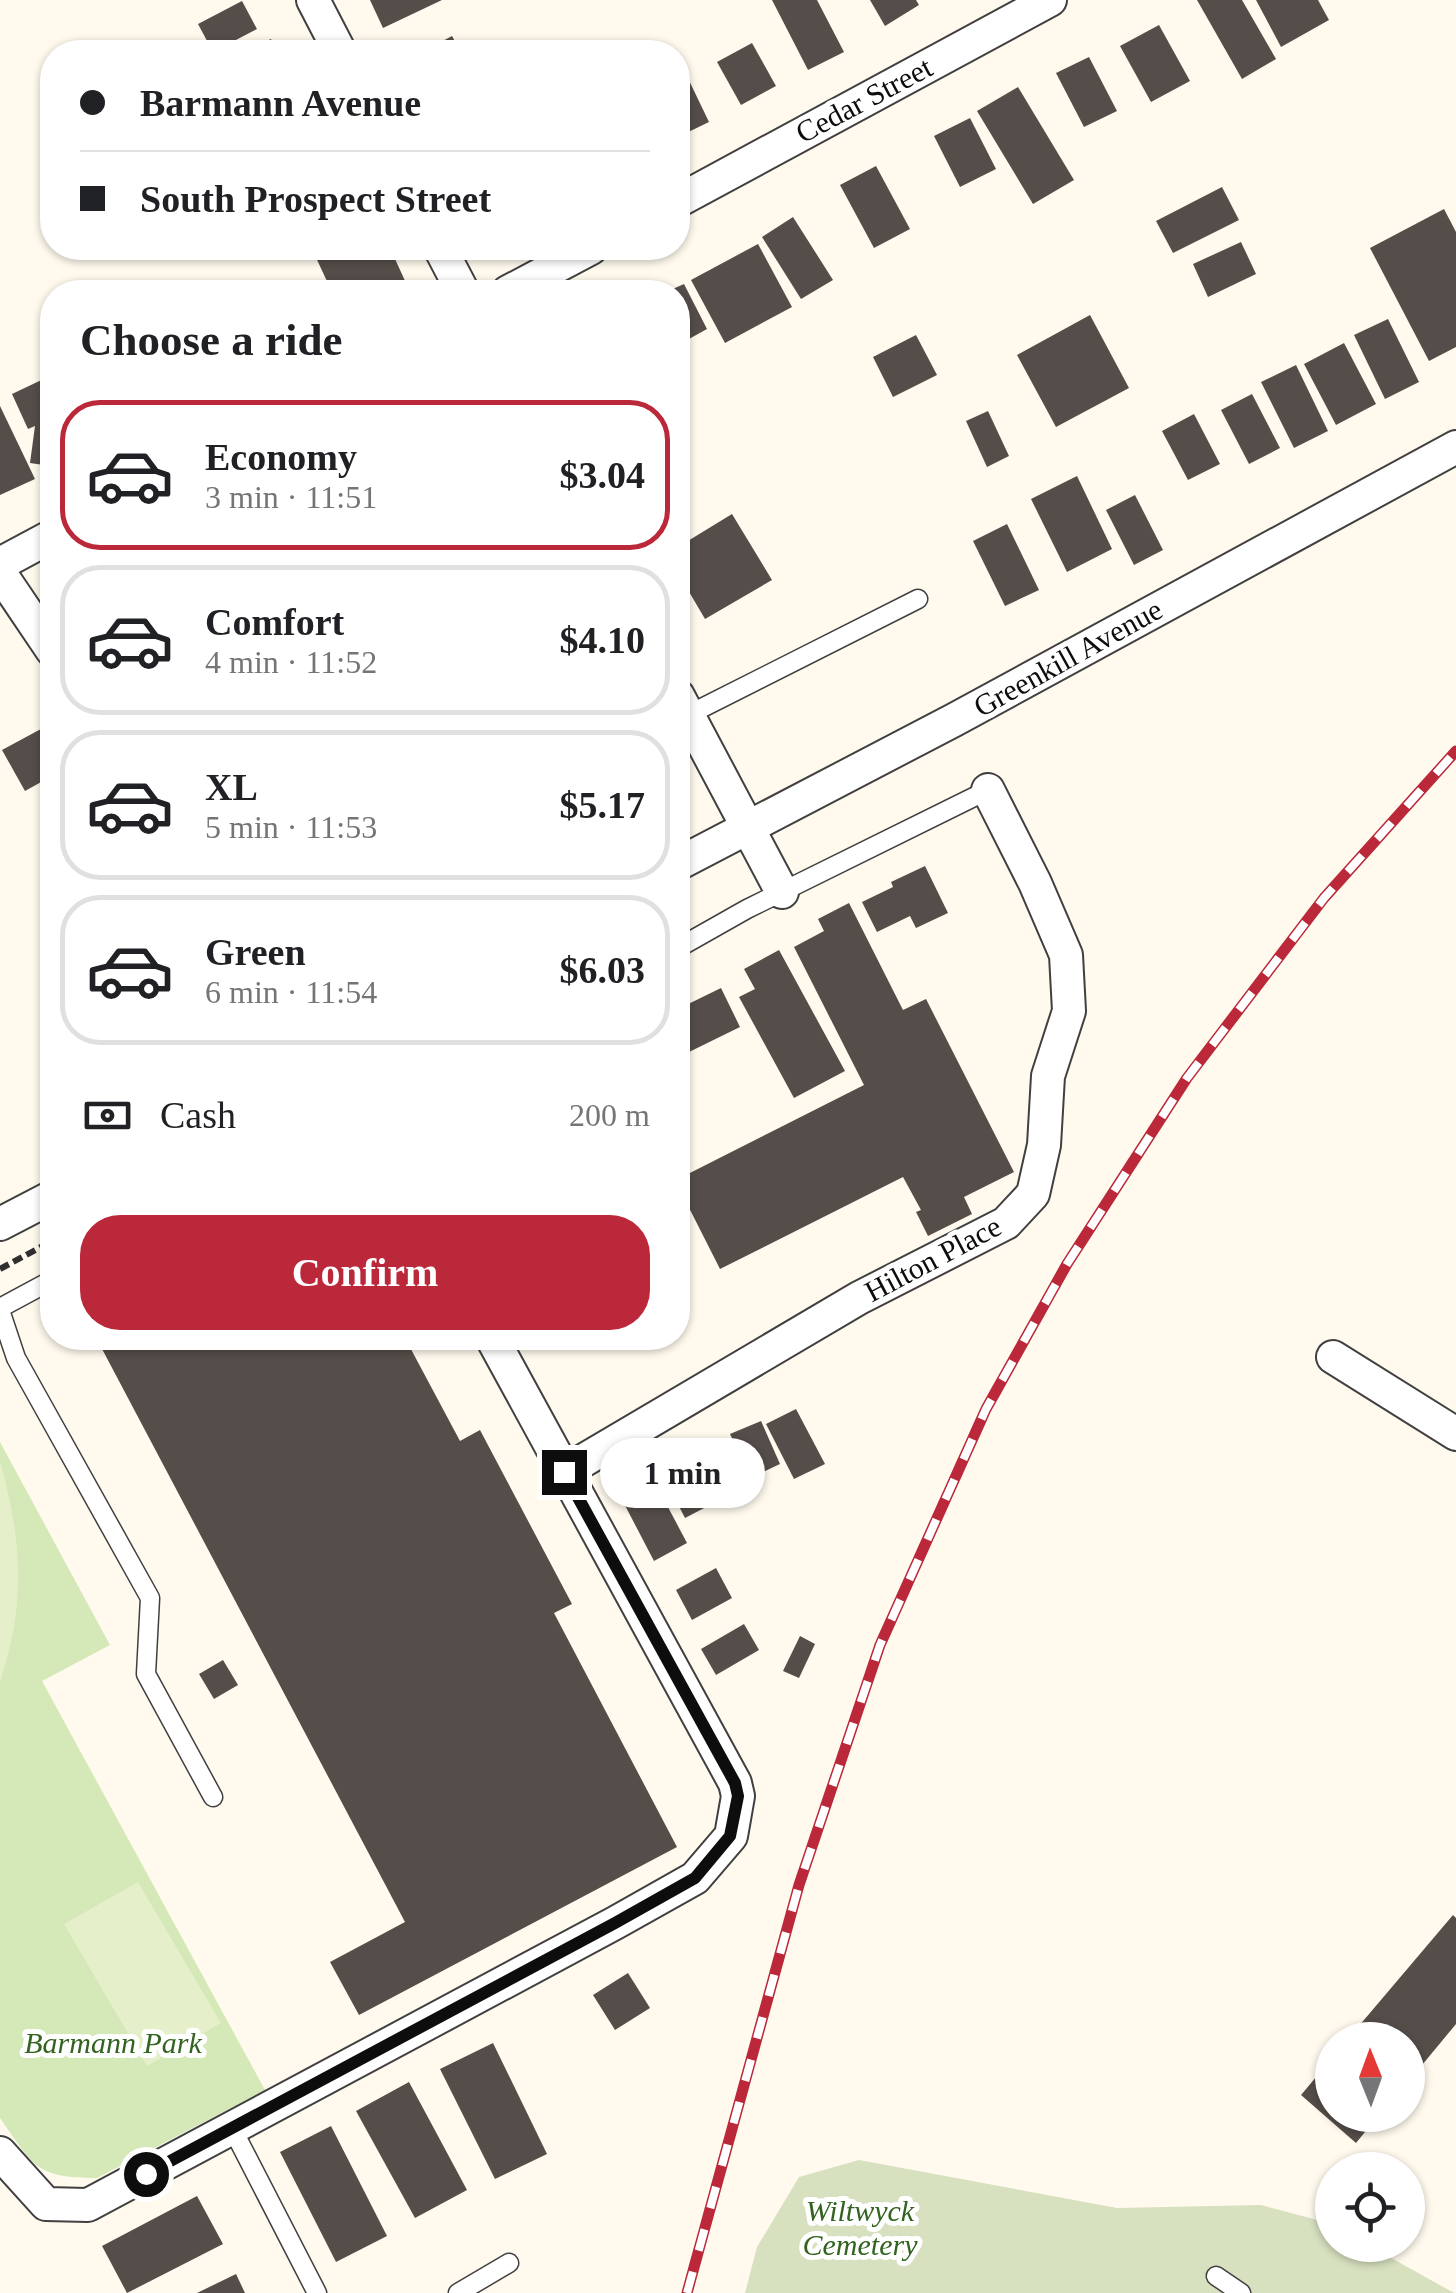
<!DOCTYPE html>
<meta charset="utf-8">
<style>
:root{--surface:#fff;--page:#f2f2f2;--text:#202124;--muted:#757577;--line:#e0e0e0;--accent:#ba283a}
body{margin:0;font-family:Georgia,serif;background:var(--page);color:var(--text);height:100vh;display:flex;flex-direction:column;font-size:38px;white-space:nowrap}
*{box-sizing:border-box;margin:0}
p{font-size:32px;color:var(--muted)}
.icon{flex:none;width:55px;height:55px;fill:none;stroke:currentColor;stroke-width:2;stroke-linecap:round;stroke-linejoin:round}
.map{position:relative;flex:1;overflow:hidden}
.sheet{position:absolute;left:40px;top:280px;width:650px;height:1070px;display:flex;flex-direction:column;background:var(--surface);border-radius:40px;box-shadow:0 2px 8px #0004}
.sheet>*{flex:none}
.guide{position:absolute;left:40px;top:40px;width:650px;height:220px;border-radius:40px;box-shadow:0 2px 8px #0004;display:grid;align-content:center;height:220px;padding:0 40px;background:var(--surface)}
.needle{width:65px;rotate:359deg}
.fabs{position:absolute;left:1315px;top:2022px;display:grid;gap:20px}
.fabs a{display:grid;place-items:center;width:110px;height:110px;border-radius:50%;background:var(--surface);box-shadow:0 2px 8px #0004;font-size:50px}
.end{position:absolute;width:45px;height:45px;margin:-22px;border:12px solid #0d0d0d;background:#fff;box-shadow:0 0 0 5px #fff}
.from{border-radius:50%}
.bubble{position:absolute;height:70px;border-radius:35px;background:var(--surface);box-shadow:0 2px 8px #0004;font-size:32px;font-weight:600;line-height:70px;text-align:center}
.guide b{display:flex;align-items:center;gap:35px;height:95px;font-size:38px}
.guide b+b{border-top:2px solid var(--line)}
.guide i{width:25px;height:25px;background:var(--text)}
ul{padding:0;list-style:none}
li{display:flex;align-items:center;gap:30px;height:150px;margin:0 20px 15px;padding:0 20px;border:5px solid var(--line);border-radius:40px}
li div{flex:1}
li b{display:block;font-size:38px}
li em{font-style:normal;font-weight:600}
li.current{border-color:var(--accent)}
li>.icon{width:90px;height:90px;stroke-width:1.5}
h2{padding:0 40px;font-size:45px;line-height:120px}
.pay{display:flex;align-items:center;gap:25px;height:110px;padding:0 40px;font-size:38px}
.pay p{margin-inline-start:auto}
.action{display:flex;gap:20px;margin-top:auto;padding:20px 40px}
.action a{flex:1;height:115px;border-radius:40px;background:var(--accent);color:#fff;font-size:40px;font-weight:600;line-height:115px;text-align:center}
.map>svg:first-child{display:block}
</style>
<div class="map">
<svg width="1456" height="2293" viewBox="0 0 1456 2293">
<rect width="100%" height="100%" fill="#fffaed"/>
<path fill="#d4e8b8" d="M0,1442L110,1645L42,1681L265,2090L97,2178C35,2178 33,2165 0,2118Z"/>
<polygon fill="#d7e0bf" points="859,2160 1117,2208 1261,2205 1325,2222 1332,2226 1332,2245 1368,2245 1454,2293 745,2293 757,2247 799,2177"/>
<g fill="#e5efc9">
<path d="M0,1463C5,1476 7,1489 10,1502C23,1563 21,1622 0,1681Z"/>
<polygon points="138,1882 221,2023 147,2066 64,1924"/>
</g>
<g fill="#554d49">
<polygon points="370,0 442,0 383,28"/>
<polygon points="772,0 817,0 844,52 808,70"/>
<polygon points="870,0 916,0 919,5 885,26"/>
<polygon points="1197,0 1242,0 1276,59 1242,79"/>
<polygon points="1256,0 1318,0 1329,20 1281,47"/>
<polygon points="242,1 257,29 213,52 198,24"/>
<polygon points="1159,25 1190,81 1151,102 1120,46"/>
<polygon points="452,36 461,52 422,52"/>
<polygon points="271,39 278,52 242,52"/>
<polygon points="752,43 776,86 741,105 717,62"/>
<polygon points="1089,57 1117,111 1084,127 1056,73"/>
<polygon points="683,68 709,122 678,137 678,71"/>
<polygon points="1018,87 1074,180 1033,204 977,111"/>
<polygon points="970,118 996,169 960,187 934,136"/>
<polygon points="876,166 910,229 874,248 840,185"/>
<polygon points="1222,187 1239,220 1173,253 1156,221"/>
<polygon points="1444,209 1456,232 1456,347 1429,361 1370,248"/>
<polygon points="793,217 833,280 801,299 762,237"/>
<polygon points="1241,242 1256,274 1208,297 1193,264"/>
<polygon points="758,244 792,307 725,343 691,280"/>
<polygon points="315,248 390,248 406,283 386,292 332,292 312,249"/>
<polygon points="684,284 707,329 678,345 678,292 666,292"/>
<polygon points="1090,315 1129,388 1056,427 1017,355"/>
<polygon points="1388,319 1419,382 1385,399 1354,335"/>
<polygon points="916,335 937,375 893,397 873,357"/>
<polygon points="1344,343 1376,404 1336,425 1304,364"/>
<polygon points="1296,365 1328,431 1294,448 1261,382"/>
<polygon points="52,375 52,458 51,466 30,463 35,426 28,429 12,394"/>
<polygon points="1252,394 1280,448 1249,464 1221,410"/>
<polygon points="0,406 35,479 0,495"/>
<polygon points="988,411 1009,456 987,467 966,421"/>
<polygon points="1194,414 1220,464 1188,480 1162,431"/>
<polygon points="1077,476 1112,549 1067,572 1031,499"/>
<polygon points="1135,495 1163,550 1134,565 1106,510"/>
<polygon points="732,514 772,580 705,619 678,573 678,547"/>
<polygon points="1007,524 1039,590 1005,606 973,541"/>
<polygon points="52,723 52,776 25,791 2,750"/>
<polygon points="52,828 52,855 40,836"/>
<polygon points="925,866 948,913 916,928 910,916 877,932 862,902 893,887 891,882"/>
<polygon points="849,903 903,1010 926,999 1014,1172 964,1197 972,1214 928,1236 916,1212 921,1210 903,1177 720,1269 678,1186 678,1179 864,1085 794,947 824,931 818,919"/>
<polygon points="779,950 845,1071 794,1098 739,997 755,989 744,969"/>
<polygon points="721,988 740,1027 687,1053 678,1033 678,1009"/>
<polygon points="118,1338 405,1338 460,1441 480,1430 572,1604 554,1613 677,1847 359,2015 330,1962 405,1922 101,1347"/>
<polygon points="796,1409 825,1464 794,1479 766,1424"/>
<polygon points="761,1421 780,1464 750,1478 730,1434"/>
<polygon points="726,1440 746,1483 716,1497 696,1455"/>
<polygon points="688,1457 712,1504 685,1518 661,1471"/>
<polygon points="651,1475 687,1543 654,1561 618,1492"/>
<polygon points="716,1568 732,1598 692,1620 676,1590"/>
<polygon points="744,1624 759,1650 716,1675 701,1649"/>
<polygon points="800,1636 815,1644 799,1678 783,1671"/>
<polygon points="223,1660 238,1685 214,1699 199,1674"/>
<polygon points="1453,1915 1456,1918 1456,2024 1408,2082 1408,2040 1347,2040"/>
<polygon points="628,1973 650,2008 615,2030 593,1995"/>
<polygon points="493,2043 547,2154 495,2179 440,2069"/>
<polygon points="1332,2058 1332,2115 1379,2115 1356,2143 1301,2095"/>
<polygon points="409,2082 467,2190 415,2218 356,2111"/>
<polygon points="331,2126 387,2236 336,2262 280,2152"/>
<polygon points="197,2196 223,2244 127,2293 102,2246"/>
<polygon points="236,2274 245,2293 197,2293"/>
</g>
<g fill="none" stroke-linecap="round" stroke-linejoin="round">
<g stroke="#404040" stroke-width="21">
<g id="service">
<polyline points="688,715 918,599"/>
<polyline points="678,948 747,909 988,790"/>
<polyline points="0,1308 52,1280"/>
<polyline points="0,1310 16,1358 150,1598 146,1674 213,1797"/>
<polyline points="232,2128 317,2293"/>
<polyline points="1216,2276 1241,2293"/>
<polyline points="458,2293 509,2263"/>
</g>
</g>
<g stroke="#404040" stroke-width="36">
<g id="minor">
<polyline points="313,0 340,52"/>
<polyline points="678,201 1050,0"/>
<polyline points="440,248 463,292"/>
<polyline points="508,292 591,248"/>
<polyline points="0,564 52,536"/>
<polyline points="0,573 52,650"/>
<polyline points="678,696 782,892"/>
<polyline points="678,864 954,720 1456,447"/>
<polyline points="0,1224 52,1197"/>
<polyline points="1333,1357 1456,1434"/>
<polyline points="564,1472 859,1298 1006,1223 1033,1194 1044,1145 1048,1076 1069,1011 1066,955 1035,883 988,790"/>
<polyline points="0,2153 46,2204 88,2205 615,1923 695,1878 731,1836 738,1796 735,1783 492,1338"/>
</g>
</g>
<polyline stroke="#2f2f2f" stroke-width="6" stroke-dasharray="10 5" stroke-linecap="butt" points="0,1269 52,1241"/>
<use href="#service" stroke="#fff" stroke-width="18"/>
<use href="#minor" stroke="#fff" stroke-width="32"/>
<g stroke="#ba283a" stroke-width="11">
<polyline id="rail" points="687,2293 799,1885 880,1645 986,1409 1067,1264 1187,1078 1324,898 1456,751"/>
</g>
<use href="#rail" stroke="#fff" stroke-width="8" stroke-dasharray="22" stroke-linecap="butt"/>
</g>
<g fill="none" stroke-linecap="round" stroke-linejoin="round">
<polyline stroke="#0d0d0d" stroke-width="12" points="146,2174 615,1923 695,1878 730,1836 738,1796 735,1783 564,1472"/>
</g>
<g text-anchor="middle" stroke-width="10" stroke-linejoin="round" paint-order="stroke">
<g font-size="30" fill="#0d0d0d" stroke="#fff">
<text transform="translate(864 100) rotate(-28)" y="10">Cedar Street</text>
<text transform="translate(1068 658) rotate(-29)" y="10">Greenkill Avenue</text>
<text transform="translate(933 1259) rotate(-28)" y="10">Hilton Place</text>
</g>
<g font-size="30" font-style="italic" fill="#32631f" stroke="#fff">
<text x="113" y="2053">Barmann Park</text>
<text x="860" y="2221">Wiltwyck<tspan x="860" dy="34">Cemetery</tspan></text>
</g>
</g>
</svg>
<div class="fabs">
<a><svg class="needle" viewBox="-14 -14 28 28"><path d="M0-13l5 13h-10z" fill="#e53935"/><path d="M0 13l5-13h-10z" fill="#757577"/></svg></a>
<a><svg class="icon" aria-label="locate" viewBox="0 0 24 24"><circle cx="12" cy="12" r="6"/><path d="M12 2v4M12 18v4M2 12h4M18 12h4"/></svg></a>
</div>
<i class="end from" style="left:146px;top:2174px"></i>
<i class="end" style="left:564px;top:1472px"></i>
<div class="bubble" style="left:600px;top:1438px;width:165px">1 min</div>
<div class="guide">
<b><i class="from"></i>Barmann Avenue</b>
<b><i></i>South Prospect Street</b>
</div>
<section class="sheet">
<h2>Choose a ride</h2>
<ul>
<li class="current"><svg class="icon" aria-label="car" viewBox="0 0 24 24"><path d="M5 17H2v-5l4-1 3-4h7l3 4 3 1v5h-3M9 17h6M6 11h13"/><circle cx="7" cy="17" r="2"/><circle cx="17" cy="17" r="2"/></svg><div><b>Economy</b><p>3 min · 11:51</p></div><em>$3.04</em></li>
<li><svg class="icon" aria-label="car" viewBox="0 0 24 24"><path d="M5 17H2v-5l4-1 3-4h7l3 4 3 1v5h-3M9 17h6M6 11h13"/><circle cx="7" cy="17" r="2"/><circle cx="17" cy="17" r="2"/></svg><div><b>Comfort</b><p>4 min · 11:52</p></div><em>$4.10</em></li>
<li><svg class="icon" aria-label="car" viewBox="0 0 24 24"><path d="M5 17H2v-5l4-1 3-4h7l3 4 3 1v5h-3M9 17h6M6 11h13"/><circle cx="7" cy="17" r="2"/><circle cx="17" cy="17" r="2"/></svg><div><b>XL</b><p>5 min · 11:53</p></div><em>$5.17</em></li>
<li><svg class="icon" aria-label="car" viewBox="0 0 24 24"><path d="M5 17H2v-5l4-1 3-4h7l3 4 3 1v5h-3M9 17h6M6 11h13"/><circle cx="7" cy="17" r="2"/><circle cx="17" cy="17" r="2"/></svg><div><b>Green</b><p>6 min · 11:54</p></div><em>$6.03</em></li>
</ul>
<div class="pay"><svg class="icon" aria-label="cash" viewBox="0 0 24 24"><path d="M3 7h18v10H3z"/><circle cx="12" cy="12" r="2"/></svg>Cash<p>200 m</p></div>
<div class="action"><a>Confirm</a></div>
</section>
</div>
